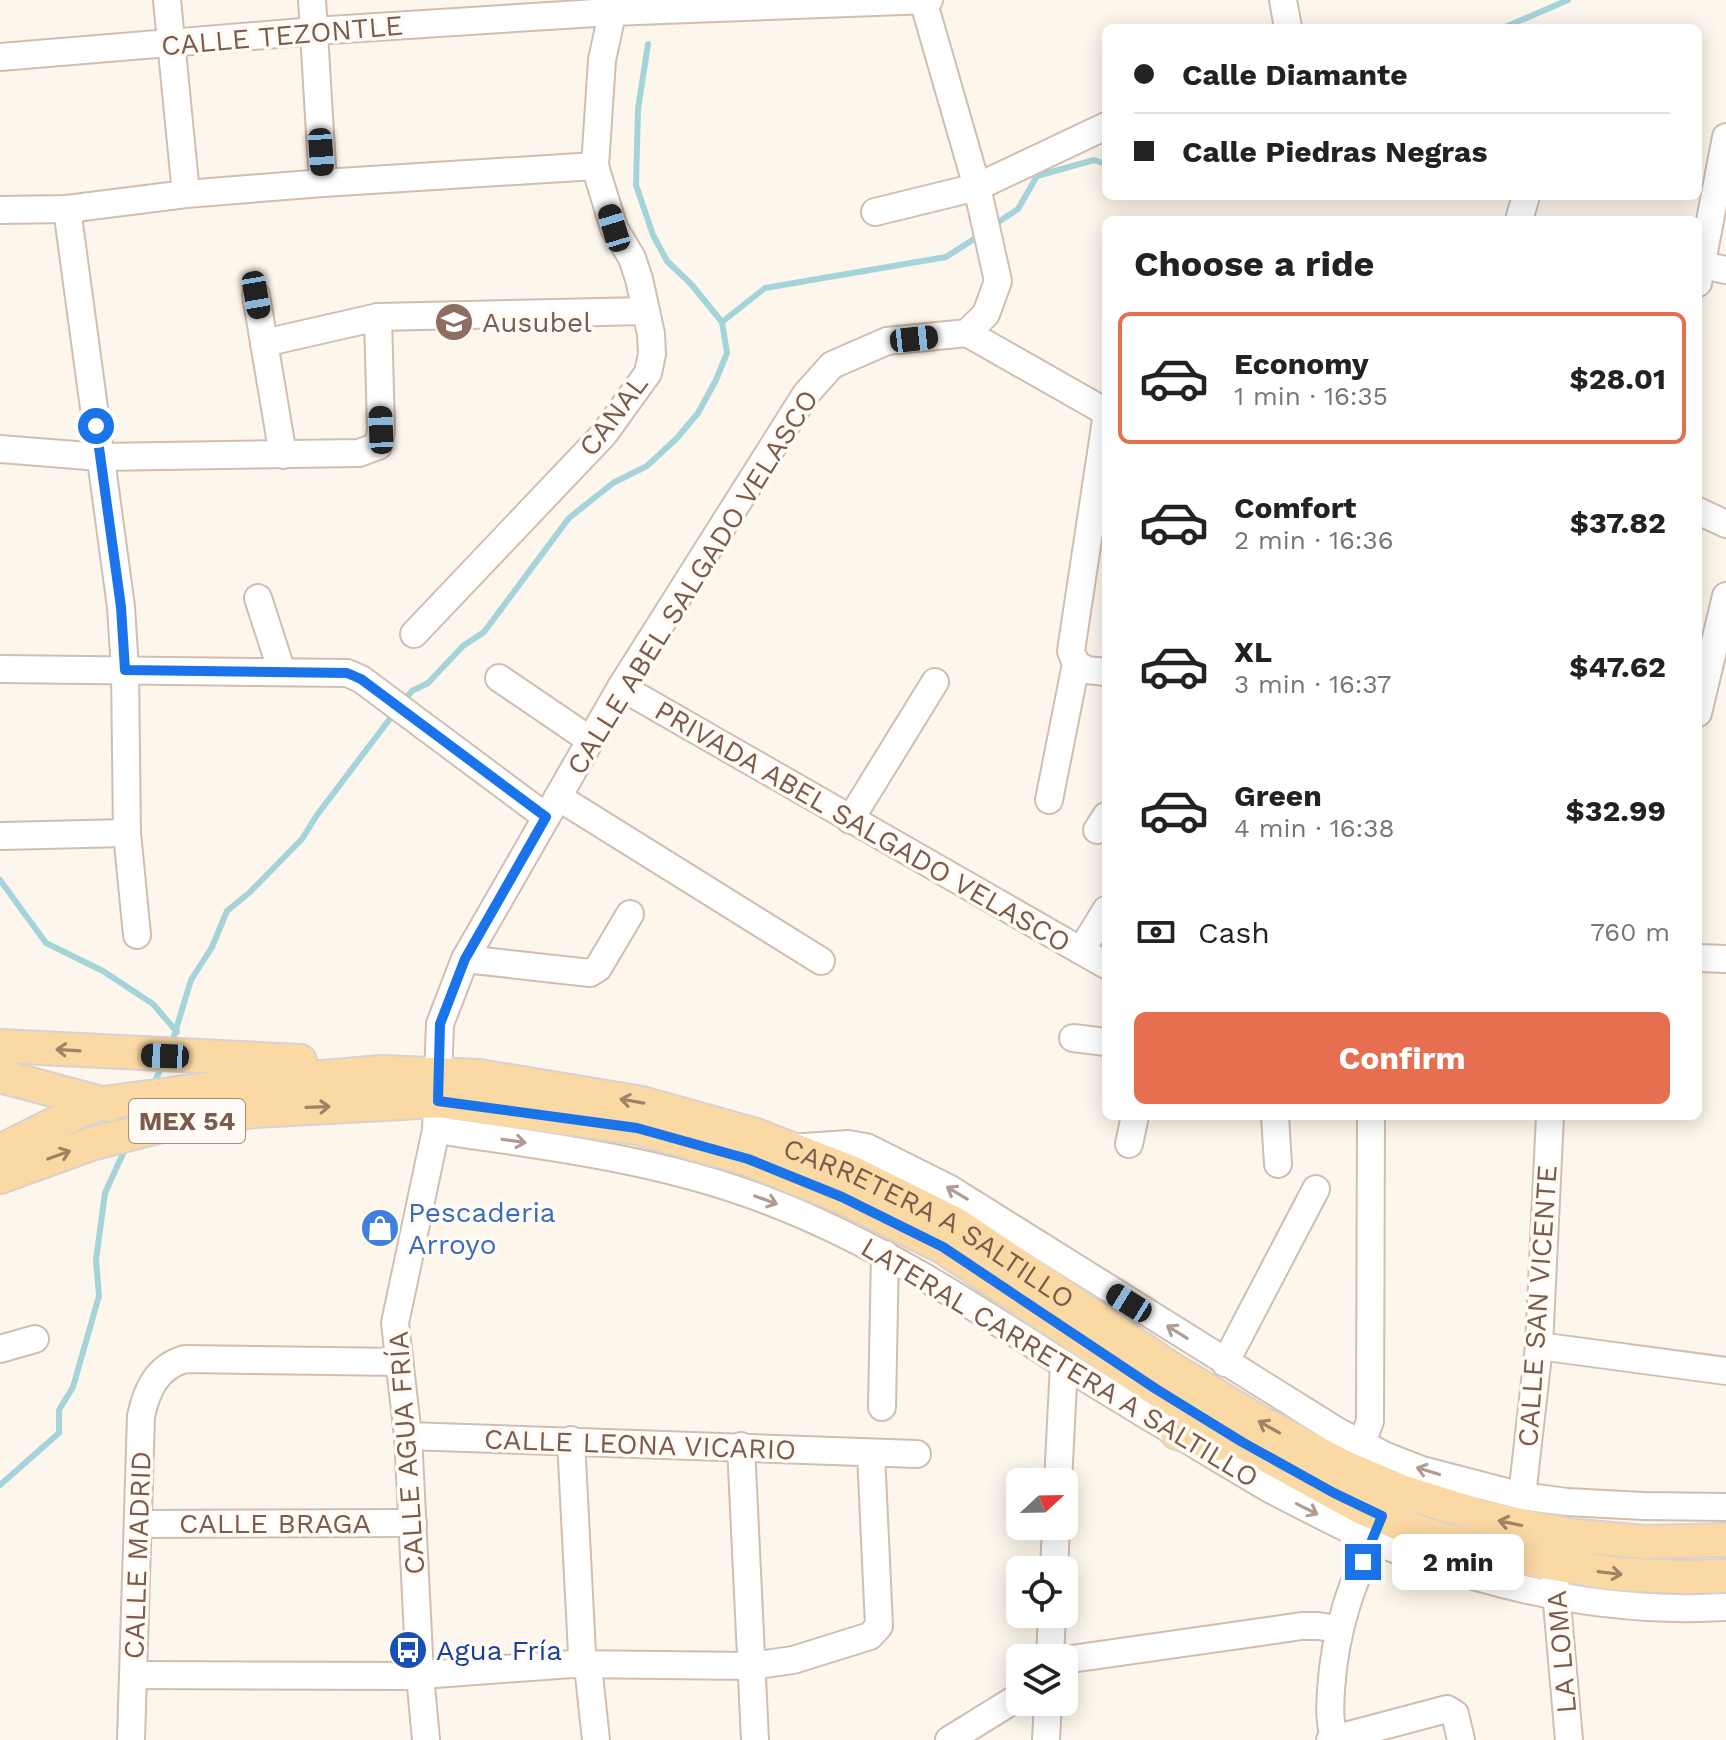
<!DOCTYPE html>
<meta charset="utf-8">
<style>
:root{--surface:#fff;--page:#f2f2f2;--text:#222;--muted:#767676;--line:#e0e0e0;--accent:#e76f51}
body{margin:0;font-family:"Work Sans",sans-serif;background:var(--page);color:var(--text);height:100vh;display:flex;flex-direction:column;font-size:30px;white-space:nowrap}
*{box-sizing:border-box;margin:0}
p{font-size:26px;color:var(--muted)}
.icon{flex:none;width:44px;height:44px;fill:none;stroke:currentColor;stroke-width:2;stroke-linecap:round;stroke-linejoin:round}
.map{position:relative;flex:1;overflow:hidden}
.sheet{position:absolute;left:1102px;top:216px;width:600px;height:904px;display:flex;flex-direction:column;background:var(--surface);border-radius:12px;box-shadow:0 4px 20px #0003}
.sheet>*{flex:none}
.guide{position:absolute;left:1102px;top:24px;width:600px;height:176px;border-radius:12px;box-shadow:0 4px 20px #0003;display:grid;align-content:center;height:176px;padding:0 32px;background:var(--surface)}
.needle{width:52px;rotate:68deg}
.fabs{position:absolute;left:1006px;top:1468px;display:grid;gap:16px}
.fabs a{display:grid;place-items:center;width:72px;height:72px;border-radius:12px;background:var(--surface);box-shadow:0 4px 20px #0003;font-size:40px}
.end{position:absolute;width:36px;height:36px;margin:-18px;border:10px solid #1a73e8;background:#fff;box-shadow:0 0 0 4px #fff}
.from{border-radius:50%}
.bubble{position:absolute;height:56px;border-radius:12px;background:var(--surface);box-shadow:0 4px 20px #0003;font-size:26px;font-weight:700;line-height:56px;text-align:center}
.car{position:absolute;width:24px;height:48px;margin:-24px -12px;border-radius:10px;box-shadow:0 0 6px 2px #0007;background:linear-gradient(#222 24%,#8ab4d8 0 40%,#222 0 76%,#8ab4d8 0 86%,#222 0)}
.guide b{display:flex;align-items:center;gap:28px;height:76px;font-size:30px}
.guide b+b{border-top:2px solid var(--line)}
.guide i{width:20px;height:20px;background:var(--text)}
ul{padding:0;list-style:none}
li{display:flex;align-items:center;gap:24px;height:132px;margin:0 16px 12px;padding:0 16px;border:4px solid transparent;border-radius:12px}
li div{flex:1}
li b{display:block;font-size:30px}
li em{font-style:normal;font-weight:700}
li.on{border-color:var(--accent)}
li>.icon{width:72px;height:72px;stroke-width:1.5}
h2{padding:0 32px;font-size:36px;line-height:96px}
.pay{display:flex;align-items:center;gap:20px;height:88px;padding:0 32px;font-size:30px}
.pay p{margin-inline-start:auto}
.button{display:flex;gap:16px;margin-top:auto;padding:16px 32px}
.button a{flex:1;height:92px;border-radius:12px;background:var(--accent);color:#fff;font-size:32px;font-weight:700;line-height:92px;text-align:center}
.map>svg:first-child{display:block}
</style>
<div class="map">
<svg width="1726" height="1740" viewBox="0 0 1726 1740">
<rect width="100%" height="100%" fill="#fdf6ec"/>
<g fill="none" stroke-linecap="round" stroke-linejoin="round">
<g stroke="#a5d3da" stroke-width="6">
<polyline points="1503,28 1568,0"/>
<polyline points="1000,221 1018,209 1037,176 1094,160 1106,164"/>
<polyline points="722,322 765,288 946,257 974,239"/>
<polyline points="402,703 412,691 428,683 463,646 484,632 569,518 613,483 647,466 677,438 698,413 716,380 727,353 722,322 691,284 667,261 653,235 636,185 638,109 648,44"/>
<polyline points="0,880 46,943 103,971 153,1004 177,1032"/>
<polyline points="171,1046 191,980 212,947 227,911 250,892 302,839 317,815 395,712"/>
<polyline points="153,1086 163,1063"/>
<polyline points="0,1485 59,1433 59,1410 73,1387 99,1296 96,1260 105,1193 126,1147"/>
</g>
</g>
<polygon fill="#f3d5c3" stroke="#e6bba3" stroke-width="2" points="372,1216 393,1223 389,1239 367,1232"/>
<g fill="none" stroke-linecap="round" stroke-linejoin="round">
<g stroke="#d1beb0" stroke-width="30">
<g id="minor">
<polyline points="167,0 186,194"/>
<polyline points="312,0 323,183"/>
<polyline points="1283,0 1288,28"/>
<polyline points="0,57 314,31 611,12 929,0"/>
<polyline points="67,209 121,607 125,670 127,833 137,935"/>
<polyline points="0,210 67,209 186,194 323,183 595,166"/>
<polyline points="875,212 977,187 1106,126"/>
<polyline points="1519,220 1526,196"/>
<polyline points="1698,264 1726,270"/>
<polyline points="1698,283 1726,137"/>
<polyline points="256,295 283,455"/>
<polyline points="967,333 1106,412"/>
<polyline points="264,343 378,317 646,311"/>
<polyline points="0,449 100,457 359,453 378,446 381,430 378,317"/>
<polyline points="1698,511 1726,524"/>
<polyline points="258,598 282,672"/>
<polyline points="414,634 604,434 648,373 652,354 651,334 639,279 632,258 614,228 595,166 602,60 615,0"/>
<polyline points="1076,664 1087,670 1106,672"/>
<polyline points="0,669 347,673 361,679 546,817"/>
<polyline points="499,678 590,740"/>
<polyline points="621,687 1106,965"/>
<polyline points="1698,713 1726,596"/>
<polyline points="558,797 821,961"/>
<polyline points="1049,800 1076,664 1071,651 1106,420"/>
<polyline points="850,820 935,682"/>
<polyline points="1097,830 1106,816"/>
<polyline points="2,836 127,833"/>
<polyline points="1081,951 1106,910"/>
<polyline points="1698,958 1726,959"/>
<polyline points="465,959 590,973 598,968 630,914"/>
<polyline points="1073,1038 1106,1042"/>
<polyline points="1275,1116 1278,1164"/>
<path d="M436,1130C548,1146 662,1160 768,1201C873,1241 966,1301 1060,1362C1128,1405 1198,1446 1268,1488C1318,1514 1370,1542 1424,1560C1520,1594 1624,1613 1726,1607"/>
<polyline points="1129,1144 1135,1116"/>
<polyline points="790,1148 848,1144 866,1147 950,1189 1337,1431 1386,1456 1422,1470 1522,1496 1567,1502 1643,1506 1726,1507"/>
<polyline points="1539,1346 1726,1371"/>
<polyline points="0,1349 35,1339"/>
<polyline points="1225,1363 1316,1189"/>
<polyline points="882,1407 885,1254"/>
<polyline points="408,1436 917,1454"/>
<polyline points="571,1440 582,1653 589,1675 596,1740"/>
<polyline points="1362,1443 1370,1421 1371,1116"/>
<polyline points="741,1446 755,1740"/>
<polyline points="1058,1482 1064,1364"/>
<polyline points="1522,1496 1539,1346 1550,1116"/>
<polyline points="138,1524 413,1523"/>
<polyline points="1054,1570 1056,1526"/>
<polyline points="1555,1580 1569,1740"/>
<polyline points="1050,1658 1052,1614"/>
<polyline points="1064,1660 1302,1626 1318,1626 1338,1629"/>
<polyline points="134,1675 408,1676 572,1664 750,1666 793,1660 870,1636 879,1626 871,1453"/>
<path d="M131,1740L141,1416C147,1389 157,1367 185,1359L399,1362"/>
<polyline points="426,1740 420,1675 408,1436 395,1323 436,1130 440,1024 465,959 621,687 806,394 832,365 887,341 967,333 986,314 998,281 977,187 923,0"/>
<polyline points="949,1740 1020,1696"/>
<polyline points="1046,1740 1048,1702"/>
<polyline points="1330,1740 1447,1709 1455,1714 1461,1740"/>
<path d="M1335,1740C1329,1723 1330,1708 1331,1690C1335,1626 1353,1582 1379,1523"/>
</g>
</g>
<g stroke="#dad1cd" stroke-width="36">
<g id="major">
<polyline points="0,1046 300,1061"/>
<polyline points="0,1076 109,1105"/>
<path id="s1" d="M0,1151L82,1110L104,1103L251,1083L382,1072L479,1076L642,1103L756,1135L853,1173L956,1224L1170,1368L1256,1420L1342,1466L1401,1491L1487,1518L1568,1535L1645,1542L1726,1540"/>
<polyline points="0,1177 91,1144 165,1125 255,1111 438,1101 637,1128 748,1159 842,1197 943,1247 1156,1389 1242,1442 1362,1508 1421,1533 1500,1555 1616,1574 1683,1577 1726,1576"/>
<polyline points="1177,1433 1215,1444 1232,1443"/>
</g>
</g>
<use href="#minor" stroke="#fff" stroke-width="26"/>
<use href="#major" stroke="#fbd9a5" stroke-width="32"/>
</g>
<defs><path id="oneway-shaft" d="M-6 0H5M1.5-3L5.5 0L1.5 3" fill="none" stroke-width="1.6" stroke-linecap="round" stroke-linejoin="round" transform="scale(2)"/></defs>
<g stroke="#a18267">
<use href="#oneway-shaft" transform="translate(68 1050) rotate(-176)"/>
<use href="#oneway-shaft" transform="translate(632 1101) rotate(-170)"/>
<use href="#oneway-shaft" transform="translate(318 1107) rotate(-2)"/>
<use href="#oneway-shaft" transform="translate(59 1155) rotate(-20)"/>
<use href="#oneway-shaft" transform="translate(1269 1427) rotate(-151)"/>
<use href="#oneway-shaft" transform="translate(1510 1523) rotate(-168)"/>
<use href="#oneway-shaft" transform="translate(1610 1573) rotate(7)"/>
</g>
<g stroke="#af9d94">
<use href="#oneway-shaft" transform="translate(514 1141) rotate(8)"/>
<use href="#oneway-shaft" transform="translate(957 1193) rotate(-149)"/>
<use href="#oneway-shaft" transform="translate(766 1200) rotate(20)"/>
<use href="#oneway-shaft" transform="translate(1177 1332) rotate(-148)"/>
<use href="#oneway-shaft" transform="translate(1428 1471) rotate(-163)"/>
<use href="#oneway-shaft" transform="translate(1307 1509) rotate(27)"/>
</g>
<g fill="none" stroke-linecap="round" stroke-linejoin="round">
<polyline stroke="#1a73e8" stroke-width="10" points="96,426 121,607 125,670 347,673 361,679 546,817 465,959 440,1024 438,1101 637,1128 748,1159 842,1197 943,1247 1156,1389 1242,1442 1334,1493 1382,1516 1363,1562"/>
</g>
<defs>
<g id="school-disc" transform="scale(2)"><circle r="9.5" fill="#8d6e63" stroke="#fffaf3"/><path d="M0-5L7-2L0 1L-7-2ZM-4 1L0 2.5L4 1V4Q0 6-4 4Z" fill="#fff"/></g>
<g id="shop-disc" transform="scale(2)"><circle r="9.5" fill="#3f7fe0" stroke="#fffaf3"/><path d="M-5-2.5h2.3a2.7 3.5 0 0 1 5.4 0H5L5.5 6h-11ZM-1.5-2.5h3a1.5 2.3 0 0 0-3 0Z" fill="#fff"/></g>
<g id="bus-disc" transform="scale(2)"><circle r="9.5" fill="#1a4fb4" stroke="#fffaf3"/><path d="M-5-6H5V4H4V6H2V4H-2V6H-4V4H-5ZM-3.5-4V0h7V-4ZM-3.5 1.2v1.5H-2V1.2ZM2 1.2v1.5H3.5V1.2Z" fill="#fff"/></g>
</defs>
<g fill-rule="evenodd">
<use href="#school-disc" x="454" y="322"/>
<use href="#shop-disc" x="380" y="1228"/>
<use href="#bus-disc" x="408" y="1650"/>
</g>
<g text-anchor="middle" stroke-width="7" stroke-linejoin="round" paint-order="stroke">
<rect fill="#fffaf3" stroke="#a28b7f" stroke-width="2" x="129" y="1099" width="116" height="44" rx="6"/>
<g font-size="26" font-weight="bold" fill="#7a5c4d">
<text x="187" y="1130">MEX 54</text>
</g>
<g font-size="28" fill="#7a5c4d" stroke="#fffaf3">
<text transform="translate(282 35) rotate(-5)" y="10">CALLE TEZONTLE</text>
<text transform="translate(613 415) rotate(-53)" y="10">CANAL</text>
<text transform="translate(692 582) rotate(-58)" y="10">CALLE ABEL SALGADO VELASCO</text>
<text transform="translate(863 826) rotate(30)" y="10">PRIVADA ABEL SALGADO VELASCO</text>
<text dy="10" stroke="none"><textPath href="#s1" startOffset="970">CARRETERA A SALTILLO</textPath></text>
<text transform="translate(1537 1306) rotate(-86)" y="10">CALLE SAN VICENTE</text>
<text transform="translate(1060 1362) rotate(31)" y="10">LATERAL CARRETERA A SALTILLO</text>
<text transform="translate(640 1444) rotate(2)" y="10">CALLE LEONA VICARIO</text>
<text transform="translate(406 1453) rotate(-94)" y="10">CALLE AGUA FRÍA</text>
<text x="275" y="1533">CALLE BRAGA</text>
<text transform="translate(137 1555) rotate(-88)" y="10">CALLE MADRID</text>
<text transform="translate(1561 1652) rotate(-95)" y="10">LA LOMA</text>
</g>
<g font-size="28" fill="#785e54" stroke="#fffaf3" text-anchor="start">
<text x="482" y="332">Ausubel</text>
</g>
<g font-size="28" fill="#366cbe" stroke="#fffaf3" text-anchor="start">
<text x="408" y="1222">Pescaderia<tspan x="408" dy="32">Arroyo</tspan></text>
</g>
<g font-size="28" fill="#164399" stroke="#fffaf3" text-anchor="start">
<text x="436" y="1660">Agua Fría</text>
</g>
</g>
</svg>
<div class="fabs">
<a><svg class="needle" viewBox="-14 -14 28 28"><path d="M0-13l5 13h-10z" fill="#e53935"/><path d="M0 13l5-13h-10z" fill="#767676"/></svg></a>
<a><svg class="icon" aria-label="locate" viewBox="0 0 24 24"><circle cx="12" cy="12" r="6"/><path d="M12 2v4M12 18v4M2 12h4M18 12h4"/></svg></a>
<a><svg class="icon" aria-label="layers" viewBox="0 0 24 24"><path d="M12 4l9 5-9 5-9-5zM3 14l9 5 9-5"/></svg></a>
</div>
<i class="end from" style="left:96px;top:426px"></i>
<i class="end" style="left:1363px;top:1562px"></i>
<div class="bubble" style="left:1392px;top:1534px;width:132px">2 min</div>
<i class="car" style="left:321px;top:152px;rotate:176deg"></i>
<i class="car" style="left:614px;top:228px;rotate:343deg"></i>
<i class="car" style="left:256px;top:295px;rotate:170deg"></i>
<i class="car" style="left:914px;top:339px;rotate:84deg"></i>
<i class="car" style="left:381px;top:430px;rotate:358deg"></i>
<i class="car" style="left:165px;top:1056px;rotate:272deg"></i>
<i class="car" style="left:1129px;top:1303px;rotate:302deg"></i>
<div class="guide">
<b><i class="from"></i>Calle Diamante</b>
<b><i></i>Calle Piedras Negras</b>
</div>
<section class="sheet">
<h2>Choose a ride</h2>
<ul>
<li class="on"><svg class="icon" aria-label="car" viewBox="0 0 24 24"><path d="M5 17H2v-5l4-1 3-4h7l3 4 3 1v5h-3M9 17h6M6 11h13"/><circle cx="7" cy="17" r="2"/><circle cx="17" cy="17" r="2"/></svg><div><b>Economy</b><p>1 min · 16:35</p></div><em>$28.01</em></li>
<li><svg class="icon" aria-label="car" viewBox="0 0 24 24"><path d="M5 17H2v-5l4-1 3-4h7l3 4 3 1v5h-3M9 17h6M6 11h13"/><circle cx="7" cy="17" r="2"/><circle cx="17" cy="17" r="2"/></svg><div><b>Comfort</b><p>2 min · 16:36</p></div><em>$37.82</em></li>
<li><svg class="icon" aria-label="car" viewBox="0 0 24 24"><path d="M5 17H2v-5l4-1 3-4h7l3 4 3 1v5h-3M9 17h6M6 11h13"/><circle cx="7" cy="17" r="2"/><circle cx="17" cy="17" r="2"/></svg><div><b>XL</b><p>3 min · 16:37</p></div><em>$47.62</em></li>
<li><svg class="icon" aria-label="car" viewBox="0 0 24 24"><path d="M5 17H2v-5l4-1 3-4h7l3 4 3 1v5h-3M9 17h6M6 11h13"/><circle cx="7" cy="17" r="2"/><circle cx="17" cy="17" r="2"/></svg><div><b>Green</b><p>4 min · 16:38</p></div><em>$32.99</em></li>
</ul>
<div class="pay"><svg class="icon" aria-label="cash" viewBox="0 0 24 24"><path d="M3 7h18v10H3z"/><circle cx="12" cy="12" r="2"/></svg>Cash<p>760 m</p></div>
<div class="button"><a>Confirm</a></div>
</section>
</div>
